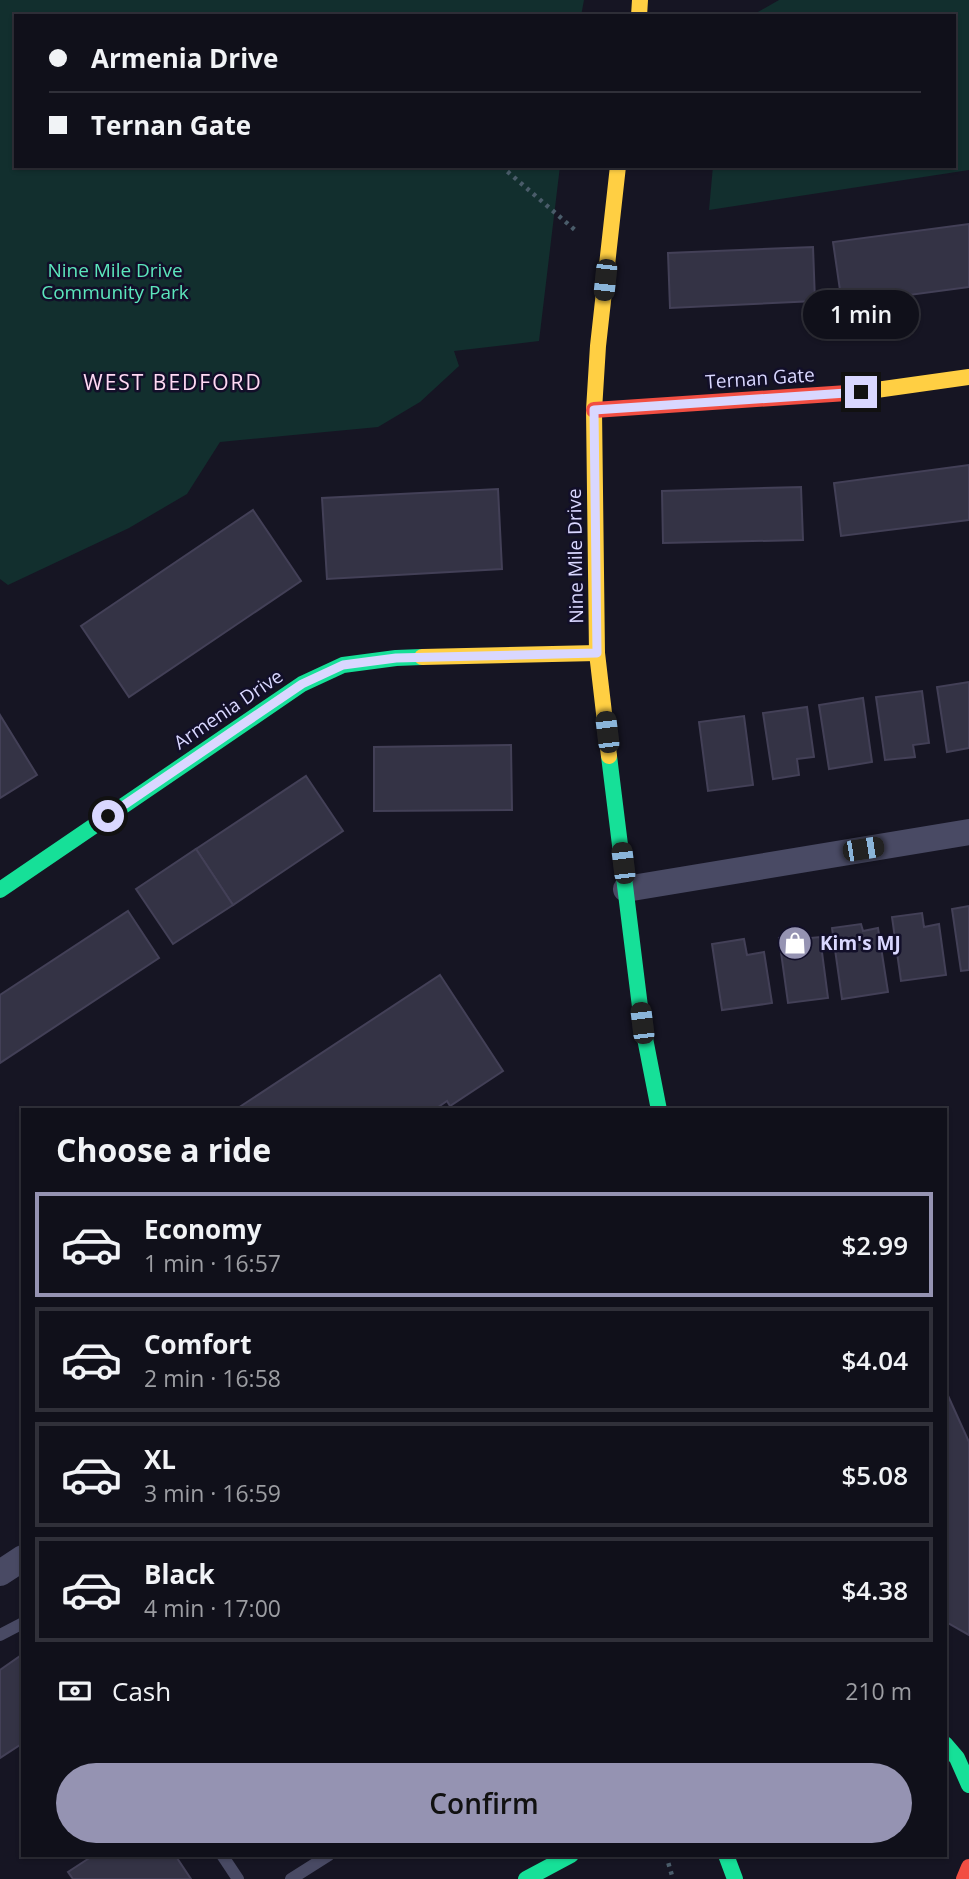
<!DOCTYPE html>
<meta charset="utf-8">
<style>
:root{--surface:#10101a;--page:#1e1e27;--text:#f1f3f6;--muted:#9c9da2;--line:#303039;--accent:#9593b2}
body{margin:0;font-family:"Open Sans",sans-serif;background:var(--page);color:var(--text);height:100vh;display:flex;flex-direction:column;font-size:26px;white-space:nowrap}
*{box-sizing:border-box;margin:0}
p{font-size:23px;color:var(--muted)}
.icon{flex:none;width:38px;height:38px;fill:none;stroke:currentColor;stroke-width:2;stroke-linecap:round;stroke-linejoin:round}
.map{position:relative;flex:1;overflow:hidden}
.panel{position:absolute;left:21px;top:1108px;width:926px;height:749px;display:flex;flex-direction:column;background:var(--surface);border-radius:0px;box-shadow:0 2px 5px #0004,0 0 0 2px var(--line)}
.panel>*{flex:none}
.banner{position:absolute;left:14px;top:14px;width:942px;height:154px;border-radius:0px;box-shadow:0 2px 5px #0004,0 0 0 2px var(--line);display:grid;align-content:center;height:154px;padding:0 35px;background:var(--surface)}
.end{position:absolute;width:32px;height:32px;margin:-16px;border:9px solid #d9d7ff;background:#111;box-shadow:0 0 0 4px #111}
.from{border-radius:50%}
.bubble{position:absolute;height:49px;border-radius:24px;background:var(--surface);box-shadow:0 2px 5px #0004,0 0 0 2px var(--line);font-size:23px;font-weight:600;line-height:49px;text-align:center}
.car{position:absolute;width:21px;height:42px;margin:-21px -10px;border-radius:9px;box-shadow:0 0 5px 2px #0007;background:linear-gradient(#222 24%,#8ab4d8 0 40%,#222 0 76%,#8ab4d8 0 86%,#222 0)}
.banner b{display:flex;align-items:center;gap:24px;height:66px;font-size:26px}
.banner b+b{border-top:2px solid var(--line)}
.banner i{width:18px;height:18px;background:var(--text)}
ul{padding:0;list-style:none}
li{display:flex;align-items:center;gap:21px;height:105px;margin:0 14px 10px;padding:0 21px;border:4px solid var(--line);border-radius:0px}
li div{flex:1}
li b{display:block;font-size:26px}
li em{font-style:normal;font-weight:600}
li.current{border-color:var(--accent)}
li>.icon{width:63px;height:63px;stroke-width:1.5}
h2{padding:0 35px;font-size:32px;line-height:84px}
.pay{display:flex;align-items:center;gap:18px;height:77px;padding:0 35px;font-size:26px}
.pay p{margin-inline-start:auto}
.button{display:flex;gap:14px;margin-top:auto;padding:14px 35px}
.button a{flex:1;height:80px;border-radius:42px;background:var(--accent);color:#111;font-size:28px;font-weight:600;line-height:80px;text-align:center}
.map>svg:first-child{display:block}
</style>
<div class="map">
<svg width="969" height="1879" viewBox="0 0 969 1879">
<rect width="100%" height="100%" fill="#161523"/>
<g fill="#122f2e">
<polygon points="0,0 584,0 581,16 16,16 16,166 560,166 539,341 454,351 459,366 420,402 378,427 220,442 187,494 129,528 8,585 0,579"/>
<polygon points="779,0 969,0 969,170 709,210 713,166 954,166 954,16 751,16"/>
</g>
<g fill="#343345" stroke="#434057" stroke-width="2">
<polygon points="969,224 969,287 842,304 833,242"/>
<polygon points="813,247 815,301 670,308 668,253"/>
<polygon points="969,465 969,520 841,536 834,483"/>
<polygon points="801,487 803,540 663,543 662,491"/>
<polygon points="498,489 502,569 327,579 322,498"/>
<polygon points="253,510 301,581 129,697 81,626"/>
<polygon points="969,682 969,748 947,752 937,687"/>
<polygon points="922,691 929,743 913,745 915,757 885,760 876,697"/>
<polygon points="863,698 872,762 829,769 819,705"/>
<polygon points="807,707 814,757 797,759 799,775 773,779 763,713"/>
<polygon points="0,715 37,775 0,798"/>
<polygon points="744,716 753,785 708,791 699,722"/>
<polygon points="511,745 512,810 374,811 374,747"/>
<polygon points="306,776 343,831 233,905 196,849"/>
<polygon points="196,849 233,905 173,944 136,889"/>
<polygon points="969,906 969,970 961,971 952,909"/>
<polygon points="128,911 159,958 0,1063 0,995"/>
<polygon points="922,913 924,927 939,924 946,975 901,981 892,917"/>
<polygon points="861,924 863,931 878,928 888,992 842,999 832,928"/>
<polygon points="800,936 800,939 820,937 828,998 788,1003 779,938"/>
<polygon points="744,939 747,955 764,952 772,1003 722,1010 712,944"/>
<polygon points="440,975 503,1071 450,1106 447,1101 434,1110 235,1110"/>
<polygon points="945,1389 969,1442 969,1635 948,1623 945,1617"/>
<polygon points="23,1654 23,1743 0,1758 0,1670"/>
<polygon points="94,1855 175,1855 191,1879 73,1879 68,1872"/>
</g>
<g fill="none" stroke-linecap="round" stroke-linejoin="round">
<g stroke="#4a5c6a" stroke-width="4.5" stroke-dasharray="3.5 5" stroke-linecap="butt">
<polyline points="501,166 575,230"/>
<polyline points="666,1855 673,1879"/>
</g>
<g stroke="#494a64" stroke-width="12">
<polyline points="0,1635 23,1623"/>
<polyline points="222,1855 238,1879"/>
<polyline points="291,1879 329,1855"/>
</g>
<g stroke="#494a64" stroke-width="26">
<polyline points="626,889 969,832"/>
<polyline points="0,1573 23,1558"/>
</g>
<g stroke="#16e098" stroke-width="16">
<polyline points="609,756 642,1023 659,1110"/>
<polyline points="0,890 302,684 343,665 396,658 422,657"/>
<polyline points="945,1744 957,1758 969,1785"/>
<polyline points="726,1855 735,1879"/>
<polyline points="526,1879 571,1855"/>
</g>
<g stroke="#ffcf43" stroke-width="16">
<polyline points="639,16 640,0"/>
<polyline points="862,392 969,377"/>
<polyline points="422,657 597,653"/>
<polyline points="609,756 597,653 594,410 598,346 618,166"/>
</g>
<g stroke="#f24e42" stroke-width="16">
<polyline points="594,410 862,392"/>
<polyline points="964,1879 969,1867"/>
</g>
</g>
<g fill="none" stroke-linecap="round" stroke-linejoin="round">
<polyline stroke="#d9d7ff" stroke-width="9" points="108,816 302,684 343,665 396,658 597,653 594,410 861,392"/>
</g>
<defs>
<g id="shop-disc" transform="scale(1.75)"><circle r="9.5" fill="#9593b2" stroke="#120f29"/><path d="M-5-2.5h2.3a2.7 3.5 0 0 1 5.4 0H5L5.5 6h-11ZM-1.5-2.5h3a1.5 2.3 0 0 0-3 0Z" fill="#fff"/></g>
</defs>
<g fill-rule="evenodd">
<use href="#shop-disc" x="795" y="943"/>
</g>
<g text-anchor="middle" stroke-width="5" stroke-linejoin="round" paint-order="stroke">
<g font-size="19" fill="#5ce6bc" stroke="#120f29">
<text x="115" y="277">Nine Mile Drive<tspan x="115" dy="22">Community Park</tspan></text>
</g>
<g font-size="19" fill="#d9d7ff" stroke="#120f29">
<text transform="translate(760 378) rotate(-4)" y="7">Ternan Gate</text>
<text transform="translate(575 556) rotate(-91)" y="7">Nine Mile Drive</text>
<text transform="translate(228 709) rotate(-34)" y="7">Armenia Drive</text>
</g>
<g font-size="19" font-weight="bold" fill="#d9d7ff" stroke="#120f29" text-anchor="start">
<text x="820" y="950">Kim's MJ</text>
</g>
<g font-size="21" letter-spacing="2" fill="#ffd9f3" stroke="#120f29">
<text x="173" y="390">WEST BEDFORD</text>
</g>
</g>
</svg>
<i class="end from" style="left:108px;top:816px"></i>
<i class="end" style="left:861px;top:392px"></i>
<div class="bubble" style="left:803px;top:290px;width:116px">1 min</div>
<i class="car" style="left:605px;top:280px;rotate:186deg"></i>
<i class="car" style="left:607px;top:732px;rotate:353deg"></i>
<i class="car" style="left:863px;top:849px;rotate:81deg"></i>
<i class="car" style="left:623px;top:863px;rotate:353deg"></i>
<i class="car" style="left:642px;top:1023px;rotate:353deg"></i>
<div class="banner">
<b><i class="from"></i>Armenia Drive</b>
<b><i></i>Ternan Gate</b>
</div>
<section class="panel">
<h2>Choose a ride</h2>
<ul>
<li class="current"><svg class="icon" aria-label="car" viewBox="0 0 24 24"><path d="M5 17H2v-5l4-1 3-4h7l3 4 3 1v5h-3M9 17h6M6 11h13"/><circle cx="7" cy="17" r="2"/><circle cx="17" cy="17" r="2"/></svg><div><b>Economy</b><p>1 min · 16:57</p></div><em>$2.99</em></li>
<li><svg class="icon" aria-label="car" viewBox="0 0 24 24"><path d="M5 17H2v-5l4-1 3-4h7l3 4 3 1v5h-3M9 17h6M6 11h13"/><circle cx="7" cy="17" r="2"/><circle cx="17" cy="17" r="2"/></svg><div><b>Comfort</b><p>2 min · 16:58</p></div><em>$4.04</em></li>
<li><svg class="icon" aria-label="car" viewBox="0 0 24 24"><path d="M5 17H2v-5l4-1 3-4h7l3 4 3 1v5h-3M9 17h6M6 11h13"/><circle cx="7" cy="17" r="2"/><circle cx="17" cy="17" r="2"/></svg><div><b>XL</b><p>3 min · 16:59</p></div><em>$5.08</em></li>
<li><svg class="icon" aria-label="car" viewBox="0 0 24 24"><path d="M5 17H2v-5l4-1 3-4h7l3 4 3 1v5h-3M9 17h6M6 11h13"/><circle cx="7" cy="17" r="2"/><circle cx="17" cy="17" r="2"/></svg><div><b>Black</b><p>4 min · 17:00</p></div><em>$4.38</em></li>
</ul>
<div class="pay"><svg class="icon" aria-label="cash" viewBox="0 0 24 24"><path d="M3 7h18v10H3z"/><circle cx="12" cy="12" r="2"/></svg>Cash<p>210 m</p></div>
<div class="button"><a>Confirm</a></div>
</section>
</div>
